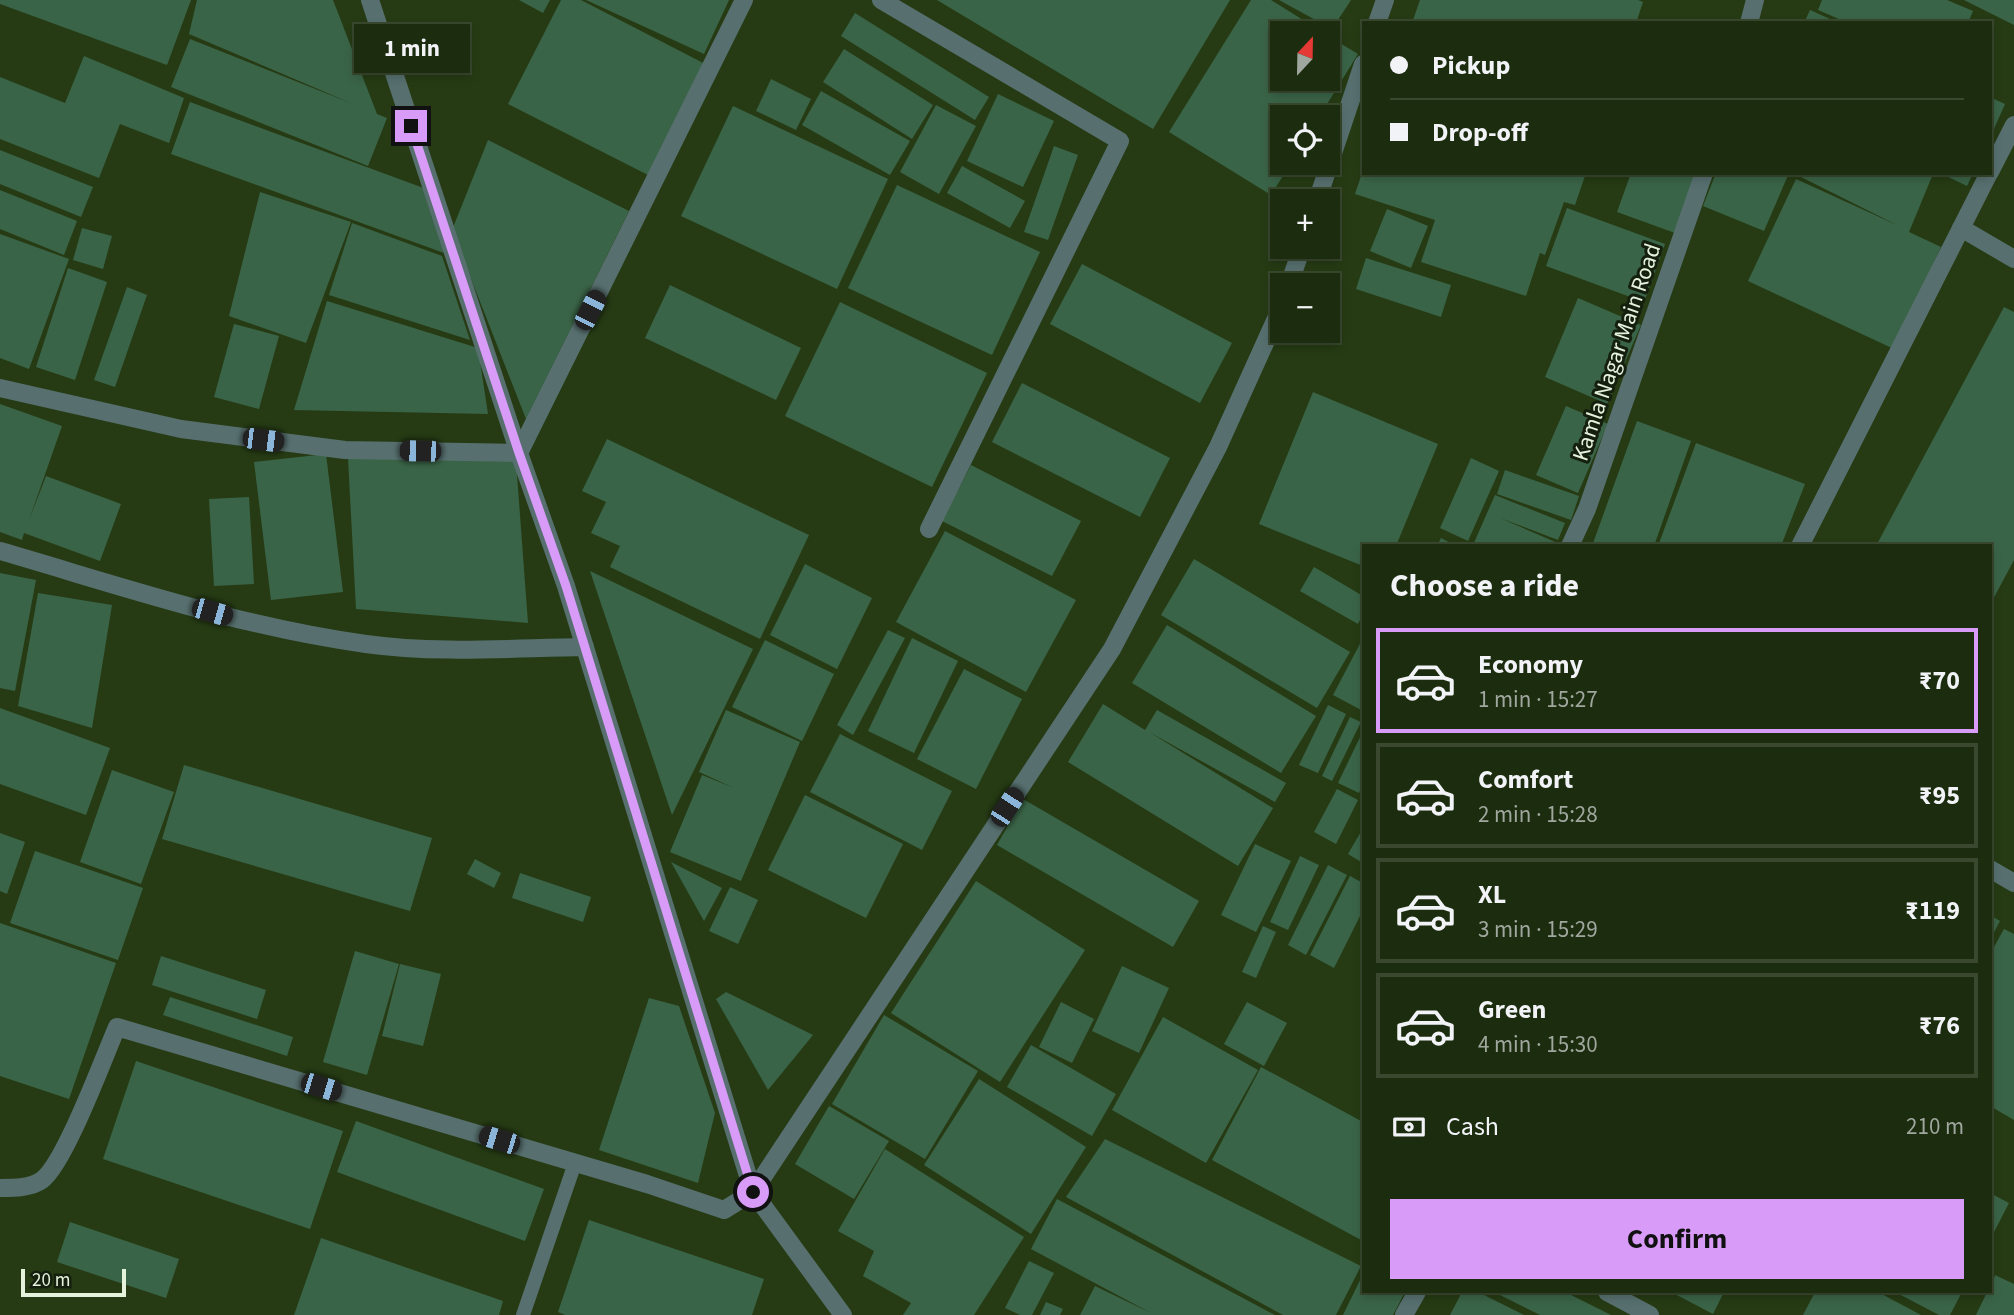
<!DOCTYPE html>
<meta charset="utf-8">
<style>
:root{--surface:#1c2c0f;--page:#29381d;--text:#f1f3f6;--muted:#a0a79e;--line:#3a482f;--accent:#d89bf8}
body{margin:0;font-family:"Source Sans 3",sans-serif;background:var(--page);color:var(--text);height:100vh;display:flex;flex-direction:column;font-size:26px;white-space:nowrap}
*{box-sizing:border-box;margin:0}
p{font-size:23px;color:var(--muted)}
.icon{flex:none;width:38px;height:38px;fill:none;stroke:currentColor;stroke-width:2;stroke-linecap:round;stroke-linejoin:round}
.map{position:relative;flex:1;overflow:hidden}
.sheet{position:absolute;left:1362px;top:544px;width:630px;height:749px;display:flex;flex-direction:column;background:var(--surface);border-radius:0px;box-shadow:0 4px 10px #0003,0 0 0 2px var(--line)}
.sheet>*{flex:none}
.top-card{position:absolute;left:1362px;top:21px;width:630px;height:154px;border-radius:0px;box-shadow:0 4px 10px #0003,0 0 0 2px var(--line);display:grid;align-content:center;height:154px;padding:0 28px;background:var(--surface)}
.needle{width:46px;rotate:22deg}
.buttons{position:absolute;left:1270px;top:21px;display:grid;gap:14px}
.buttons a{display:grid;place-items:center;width:70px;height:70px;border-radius:0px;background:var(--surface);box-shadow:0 4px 10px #0003,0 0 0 2px var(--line);font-size:35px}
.scale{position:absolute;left:21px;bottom:18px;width:105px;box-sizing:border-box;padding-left:7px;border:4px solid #e5f3dc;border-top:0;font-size:19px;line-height:24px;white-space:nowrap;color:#e5f3dc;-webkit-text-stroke:5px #151f0e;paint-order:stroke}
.end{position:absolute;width:32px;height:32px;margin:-16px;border:9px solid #d89bf8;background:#111;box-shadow:0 0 0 4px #111}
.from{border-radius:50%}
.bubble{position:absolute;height:49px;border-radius:0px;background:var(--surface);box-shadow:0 4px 10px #0003,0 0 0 2px var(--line);font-size:23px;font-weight:700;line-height:49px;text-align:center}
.car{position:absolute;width:21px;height:42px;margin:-21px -10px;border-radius:9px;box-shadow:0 0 5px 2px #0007;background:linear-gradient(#222 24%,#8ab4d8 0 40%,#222 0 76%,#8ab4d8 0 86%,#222 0)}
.top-card b{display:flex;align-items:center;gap:24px;height:66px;font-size:26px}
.top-card b+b{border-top:2px solid var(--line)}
.top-card i{width:18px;height:18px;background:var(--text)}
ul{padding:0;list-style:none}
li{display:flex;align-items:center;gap:21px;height:105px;margin:0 14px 10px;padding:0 14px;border:4px solid var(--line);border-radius:0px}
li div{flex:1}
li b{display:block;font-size:26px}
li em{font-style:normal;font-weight:700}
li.on{border-color:var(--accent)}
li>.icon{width:63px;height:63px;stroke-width:1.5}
h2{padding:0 28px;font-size:32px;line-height:84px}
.pay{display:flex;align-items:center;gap:18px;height:77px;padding:0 28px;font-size:26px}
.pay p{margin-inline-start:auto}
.primary-button{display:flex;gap:14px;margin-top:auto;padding:14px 28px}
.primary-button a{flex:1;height:80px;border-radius:0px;background:var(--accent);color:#111;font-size:28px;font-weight:700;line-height:80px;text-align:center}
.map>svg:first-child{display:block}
</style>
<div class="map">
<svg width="2014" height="1315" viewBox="0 0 2014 1315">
<rect width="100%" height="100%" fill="#263b14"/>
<g fill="#3a6447">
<polygon points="0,0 191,0 167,65 0,4"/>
<polygon points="197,0 333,0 377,114 387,118 368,166 171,87 190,39 353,104 189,34"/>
<polygon points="519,0 550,0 543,13"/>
<polygon points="561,0 581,0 709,66 652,177 508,104"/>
<polygon points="586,0 729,0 704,54"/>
<polygon points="937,0 1230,0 1153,129"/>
<polygon points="1251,0 1271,0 1324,33 1283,33 1283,79 1328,79 1328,36 1358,54 1319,117 1283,117 1283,163 1291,163 1271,195 1169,132"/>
<polygon points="1279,0 1351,0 1332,29"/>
<polygon points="1420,0 1638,0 1643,2 1636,23 1412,23"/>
<polygon points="1822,0 1947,0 1973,11 1968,23 1848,23 1818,10"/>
<polygon points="1964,0 2014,0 2014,25"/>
<polygon points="1810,10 1839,23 1804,23"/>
<polygon points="855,13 989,97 975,120 841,36"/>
<polygon points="844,49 933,105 912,139 823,82"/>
<polygon points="84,56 184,98 169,143 120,124 99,178 0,139 0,77 65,103"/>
<polygon points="771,79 811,99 796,130 756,111"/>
<polygon points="821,91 910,141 890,175 802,125"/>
<polygon points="998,94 1054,121 1023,187 967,161"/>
<polygon points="1990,97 2005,104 1990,138"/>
<polygon points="190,102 429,190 444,253 171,154"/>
<polygon points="936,105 976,126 939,194 900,172"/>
<polygon points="733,106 888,179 837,289 681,216"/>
<polygon points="488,140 629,211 526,419 452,230"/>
<polygon points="1054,146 1078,155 1048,240 1024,232"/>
<polygon points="0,150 93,187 81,217 0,184"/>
<polygon points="962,166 1025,201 1010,228 947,193"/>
<polygon points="1362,173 1586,173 1575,205 1564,202 1545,255 1540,253 1526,296 1421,262 1435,220 1355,194"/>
<polygon points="1631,173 1696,173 1675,233 1617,212"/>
<polygon points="1716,173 1789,173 1764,231 1703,206"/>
<polygon points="1793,173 1933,174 1909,232 1941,247 1894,349 1748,281 1796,179 1899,226"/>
<polygon points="1940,173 1973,173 1967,186"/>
<polygon points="897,185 1040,252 992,355 848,288"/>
<polygon points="0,190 77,221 64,255 0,229"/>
<polygon points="260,192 351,222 306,343 229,316"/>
<polygon points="1567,208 1665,244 1644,302 1546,266"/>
<polygon points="1387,209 1428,226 1411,268 1370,251"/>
<polygon points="352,223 442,256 470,340 329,295"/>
<polygon points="82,228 112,236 103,269 73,260"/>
<polygon points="0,234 69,259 29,369 0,358"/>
<polygon points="1366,258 1451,285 1441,317 1356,289"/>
<polygon points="1082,264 1232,343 1200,403 1050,324"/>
<polygon points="68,268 107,282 75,380 36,367"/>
<polygon points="670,285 801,348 776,400 645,338"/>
<polygon points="127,287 147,295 115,387 94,380"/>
<polygon points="1578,298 1641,325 1607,404 1545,377"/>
<polygon points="327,301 478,348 488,414 294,410"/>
<polygon points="840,302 987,373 932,487 785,416"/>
<polygon points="2004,307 2014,312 2014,560 1990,605 1990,546 1876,546"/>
<polygon points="234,324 279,336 259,409 214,397"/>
<polygon points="1022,383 1170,458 1140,517 992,442"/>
<polygon points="1313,392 1438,444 1396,546 1363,546 1363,566 1259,524"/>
<polygon points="0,404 62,426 29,520 46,476 121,504 100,561 24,533 22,540 0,532"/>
<polygon points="1566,406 1608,424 1578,493 1536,475"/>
<polygon points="1637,421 1691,441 1654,546 1592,546"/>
<polygon points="607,439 809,535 760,639 610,567 620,546 591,533 606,502 582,491"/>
<polygon points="1696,443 1805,484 1781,546 1658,546"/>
<polygon points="326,454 343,592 271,600 254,462"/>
<polygon points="348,458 516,461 528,623 356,609"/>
<polygon points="1471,458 1499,471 1468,541 1440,528"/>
<polygon points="971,465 1081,521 1052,576 942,521"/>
<polygon points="1505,470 1579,496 1571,520 1497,494"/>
<polygon points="1495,495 1565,523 1558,540 1500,518 1560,544 1559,546 1473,545"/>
<polygon points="249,497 254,584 214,586 209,499"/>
<polygon points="945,531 1076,600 1026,692 896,622"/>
<polygon points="1441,538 1456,546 1437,546"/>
<polygon points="1194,559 1350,652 1317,708 1161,615"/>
<polygon points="805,564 872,598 837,669 770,635"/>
<polygon points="1314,567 1363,596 1363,614 1358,624 1300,591"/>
<polygon points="590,571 753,649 672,815"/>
<polygon points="0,573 36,580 15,691 0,688"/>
<polygon points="38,593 112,605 92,728 18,706"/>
<polygon points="1167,625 1316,716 1281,773 1132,683"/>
<polygon points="888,630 905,638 853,735 837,725"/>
<polygon points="912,638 958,661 914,753 868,731"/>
<polygon points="1363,638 1363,711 1333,695"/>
<polygon points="765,640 834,674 802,741 732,707"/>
<polygon points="964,669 1022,699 976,789 917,759"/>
<polygon points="1103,704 1145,730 1157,710 1286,783 1275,802 1149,732 1273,808 1238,866 1068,762"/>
<polygon points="1328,705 1346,714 1318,773 1299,765"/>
<polygon points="0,708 110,748 86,815 0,784"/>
<polygon points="726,710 800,742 741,881 670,852 702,775 734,788 699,772"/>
<polygon points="1350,717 1361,722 1332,781 1322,776"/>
<polygon points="1363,731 1363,784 1359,793 1338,783"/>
<polygon points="840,734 952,791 922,850 810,792"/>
<polygon points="184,765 432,838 410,911 162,839"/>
<polygon points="112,770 174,792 141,884 80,862"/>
<polygon points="1337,789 1358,800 1336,844 1314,832"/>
<polygon points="805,795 903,844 866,918 768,870"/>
<polygon points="1023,799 1199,901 1173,947 997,845"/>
<polygon points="1363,828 1363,863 1348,854"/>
<polygon points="0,833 25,842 7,894 0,891"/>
<polygon points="1255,844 1291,861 1256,932 1221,915"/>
<polygon points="35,851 143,888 118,960 10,923"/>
<polygon points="1300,856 1319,865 1288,930 1270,922"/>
<polygon points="475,859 501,873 494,888 467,874"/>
<polygon points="671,862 722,888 704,921"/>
<polygon points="1328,865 1347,875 1306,955 1288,945"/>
<polygon points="520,873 591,897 583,922 512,898"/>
<polygon points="1350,876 1363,883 1363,910 1334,968 1310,955"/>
<polygon points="976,881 1085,950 1000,1082 891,1013"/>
<polygon points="730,887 758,900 738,944 709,931"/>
<polygon points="1990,915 2000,921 1990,940"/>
<polygon points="0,923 116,963 69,1099 0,1076"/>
<polygon points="1263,926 1276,932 1256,978 1242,972"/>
<polygon points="2004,929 2014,934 2014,1120 1990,1106 1990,954"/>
<polygon points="355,951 399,964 367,1075 323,1062"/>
<polygon points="161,956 266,990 257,1019 152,985"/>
<polygon points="400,964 441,974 423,1046 382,1036"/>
<polygon points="1122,966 1169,988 1139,1053 1092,1031"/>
<polygon points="726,992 813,1035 768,1090 716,999"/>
<polygon points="170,997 293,1037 287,1056 163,1015"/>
<polygon points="649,998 679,1006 715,1113 698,1183 599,1150"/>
<polygon points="1061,1002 1094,1019 1072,1063 1039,1047"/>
<polygon points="1247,1002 1287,1023 1264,1066 1224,1044"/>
<polygon points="884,1015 978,1071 925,1159 832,1104"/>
<polygon points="1163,1017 1258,1070 1206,1163 1112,1110"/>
<polygon points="1031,1045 1116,1094 1092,1136 1007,1087"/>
<polygon points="136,1061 343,1131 310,1229 103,1159"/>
<polygon points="1261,1067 1363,1122 1363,1241 1212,1160"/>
<polygon points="979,1079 1086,1147 1031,1234 924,1165"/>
<polygon points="829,1106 889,1141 854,1199 795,1164"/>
<polygon points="356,1121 544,1189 525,1241 337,1172"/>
<polygon points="1105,1139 1361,1266 1336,1315 1283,1315 1066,1197"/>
<polygon points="885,1149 1024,1237 974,1315 903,1315 911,1303 863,1276 874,1251 838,1231"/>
<polygon points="1990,1193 2009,1203 1990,1240"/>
<polygon points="1057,1199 1275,1315 1080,1315 1095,1286 1151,1313 1031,1249"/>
<polygon points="589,1220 764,1279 752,1315 565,1315 558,1312"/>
<polygon points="70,1222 179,1259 166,1298 57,1262"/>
<polygon points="321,1238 503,1301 499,1315 294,1315"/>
<polygon points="1029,1261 1054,1273 1032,1315 1020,1315 1005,1308"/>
<polygon points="1363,1274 1363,1292 1405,1292 1393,1315 1343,1315"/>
<polygon points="1995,1275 2014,1284 2014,1315 1976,1315 1987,1292 1990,1292"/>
<polygon points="1462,1292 1478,1292 1524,1315 1450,1315"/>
<polygon points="1494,1292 1565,1292 1611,1315 1540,1315"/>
<polygon points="1671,1292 1724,1292 1713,1314"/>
<polygon points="1815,1292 1878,1292 1921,1315 1803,1315"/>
<polygon points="1895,1292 1962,1292 1950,1315 1939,1315"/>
<polygon points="1046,1302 1063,1309 1060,1315 1040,1315"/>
</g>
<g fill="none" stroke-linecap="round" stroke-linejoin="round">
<polyline stroke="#57706f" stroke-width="14" points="523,1315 575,1163"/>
<g stroke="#57706f" stroke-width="18">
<polyline points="370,0 519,453 566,586 753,1192 1112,649 1218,447 1283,303"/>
<polyline points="881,0 1120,141 929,529"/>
<polyline points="1377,23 1385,0"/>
<polyline points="1749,23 1755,0"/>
<polyline points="1990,172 2014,125"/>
<polyline points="1317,201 1363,64"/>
<polyline points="1961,228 2014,259"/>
<polyline points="1289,285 1302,247"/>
<polyline points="0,388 181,429 345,450 519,453 744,0"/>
<polyline points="1570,546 1587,509 1704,173"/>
<polyline points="1800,546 1989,173"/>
<path d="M0,551C121,586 241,627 366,644C438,654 512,648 585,647"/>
<polyline points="1990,869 2014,883"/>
<path d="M0,1188C14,1188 31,1188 42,1180C65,1163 104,1057 117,1027L647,1184L724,1210L753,1192L843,1315"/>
<polyline points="1607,1292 1650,1315"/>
<polyline points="1404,1315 1417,1292"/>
</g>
</g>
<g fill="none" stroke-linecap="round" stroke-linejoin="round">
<polyline stroke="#d89bf8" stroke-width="9" points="411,126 519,453 566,586 753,1192"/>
</g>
<g text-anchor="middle" stroke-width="6" stroke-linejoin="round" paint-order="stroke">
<g font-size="23" fill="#e5f3dc" stroke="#151f0e">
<text transform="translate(1616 352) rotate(-71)" y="8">Kamla Nagar Main Road</text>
</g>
</g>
</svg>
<div class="buttons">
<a><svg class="needle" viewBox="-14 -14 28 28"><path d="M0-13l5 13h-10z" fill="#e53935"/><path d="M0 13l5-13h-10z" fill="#a0a79e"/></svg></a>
<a><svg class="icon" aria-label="locate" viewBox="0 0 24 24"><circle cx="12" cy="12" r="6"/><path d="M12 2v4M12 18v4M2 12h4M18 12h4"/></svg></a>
<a>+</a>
<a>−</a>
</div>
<div class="scale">20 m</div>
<i class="end from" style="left:753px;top:1192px"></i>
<i class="end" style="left:411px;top:126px"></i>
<div class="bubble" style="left:354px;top:24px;width:116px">1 min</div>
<i class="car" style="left:590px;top:310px;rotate:27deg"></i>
<i class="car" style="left:263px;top:440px;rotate:97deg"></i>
<i class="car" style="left:420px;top:451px;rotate:271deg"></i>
<i class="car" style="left:212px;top:612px;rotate:106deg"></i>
<i class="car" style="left:1007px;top:807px;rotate:33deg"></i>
<i class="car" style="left:321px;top:1087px;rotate:107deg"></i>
<i class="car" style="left:499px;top:1140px;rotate:287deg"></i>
<div class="top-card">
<b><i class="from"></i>Pickup</b>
<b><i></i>Drop-off</b>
</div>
<section class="sheet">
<h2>Choose a ride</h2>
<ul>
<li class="on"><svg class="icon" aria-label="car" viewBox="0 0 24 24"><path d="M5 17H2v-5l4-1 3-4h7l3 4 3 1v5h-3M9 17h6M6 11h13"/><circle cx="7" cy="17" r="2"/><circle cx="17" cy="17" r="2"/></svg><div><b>Economy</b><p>1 min · 15:27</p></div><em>₹70</em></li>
<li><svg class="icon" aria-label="car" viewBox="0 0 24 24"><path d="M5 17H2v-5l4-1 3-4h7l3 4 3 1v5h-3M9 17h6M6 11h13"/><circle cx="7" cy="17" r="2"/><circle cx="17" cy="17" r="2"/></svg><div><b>Comfort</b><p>2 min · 15:28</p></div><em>₹95</em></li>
<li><svg class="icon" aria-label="car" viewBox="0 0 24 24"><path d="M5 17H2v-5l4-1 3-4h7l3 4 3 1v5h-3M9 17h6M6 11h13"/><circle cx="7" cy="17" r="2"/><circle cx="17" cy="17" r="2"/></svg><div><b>XL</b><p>3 min · 15:29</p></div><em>₹119</em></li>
<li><svg class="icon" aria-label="car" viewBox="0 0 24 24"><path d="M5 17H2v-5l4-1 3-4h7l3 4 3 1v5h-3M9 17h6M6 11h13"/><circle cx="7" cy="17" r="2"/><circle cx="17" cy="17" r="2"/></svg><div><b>Green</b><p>4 min · 15:30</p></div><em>₹76</em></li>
</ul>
<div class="pay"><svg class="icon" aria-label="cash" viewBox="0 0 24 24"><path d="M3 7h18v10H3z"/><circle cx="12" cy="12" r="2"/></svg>Cash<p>210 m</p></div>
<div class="primary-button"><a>Confirm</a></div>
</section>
</div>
